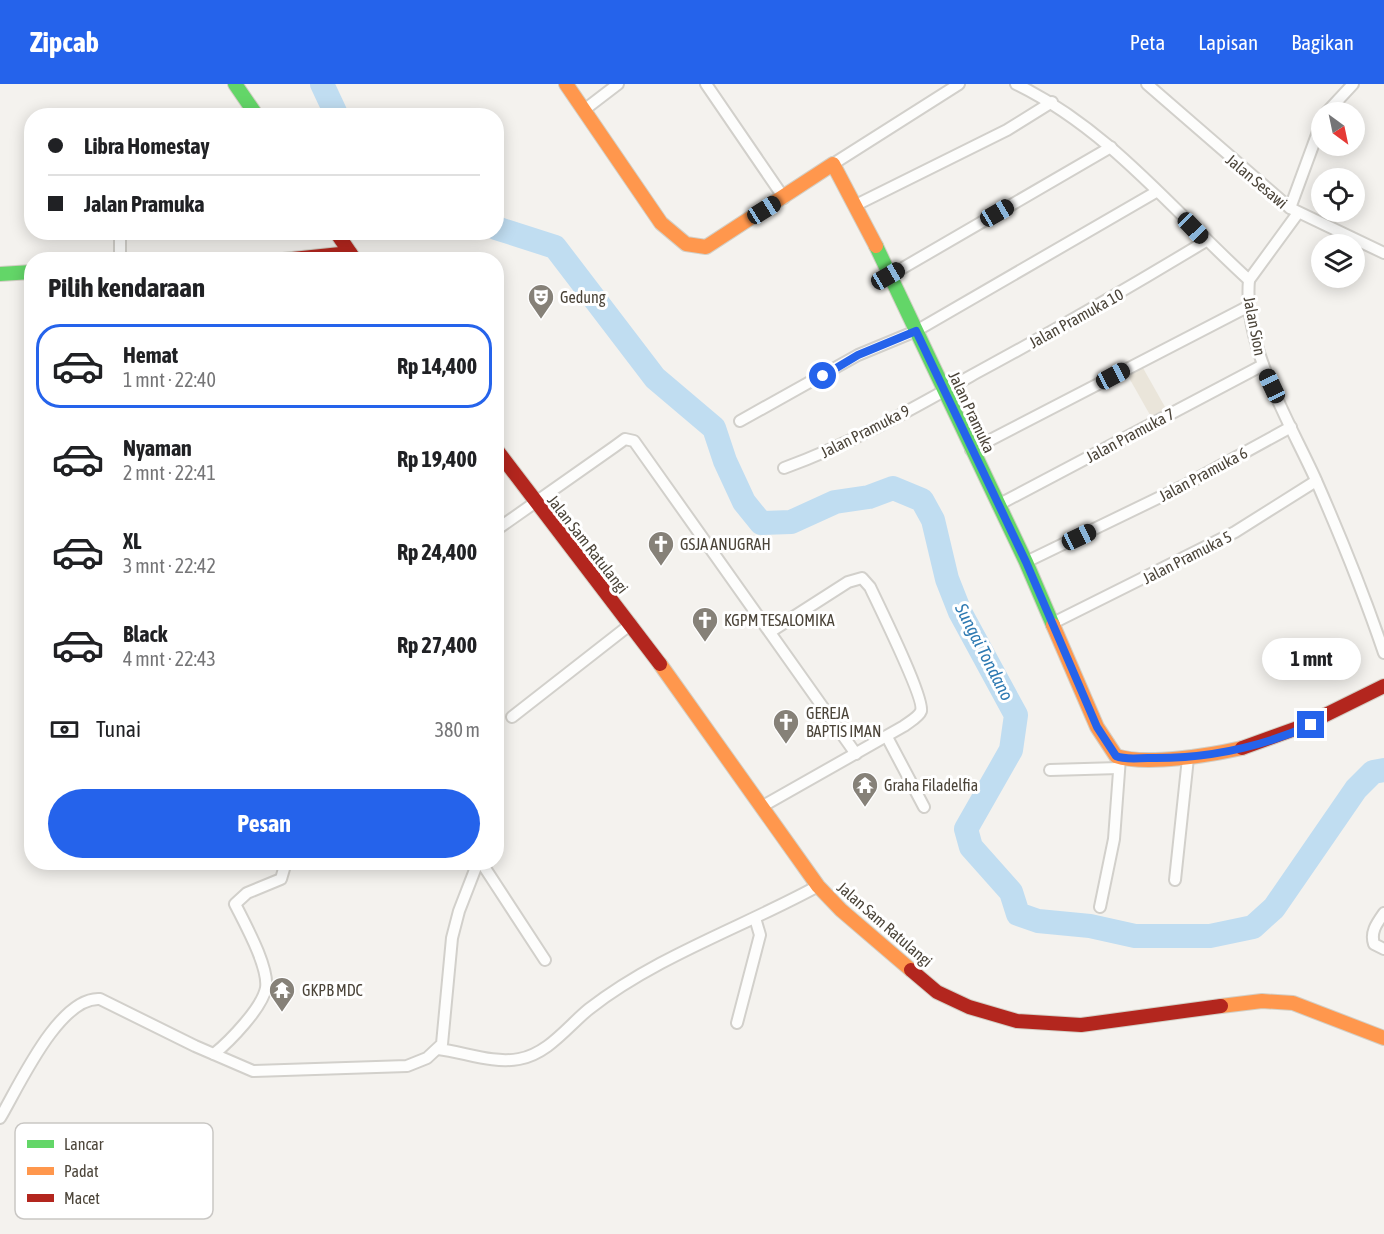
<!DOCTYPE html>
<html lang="id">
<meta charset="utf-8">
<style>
:root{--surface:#fff;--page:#f2f2f2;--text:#202124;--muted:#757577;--line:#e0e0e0;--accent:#2563eb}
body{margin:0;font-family:"Asap Condensed",sans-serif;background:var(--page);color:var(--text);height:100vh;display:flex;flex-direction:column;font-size:22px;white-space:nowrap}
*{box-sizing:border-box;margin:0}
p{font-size:20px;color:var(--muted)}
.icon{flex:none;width:33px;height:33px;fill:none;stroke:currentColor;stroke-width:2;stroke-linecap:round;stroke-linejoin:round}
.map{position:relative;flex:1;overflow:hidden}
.drawer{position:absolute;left:24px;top:168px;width:480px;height:618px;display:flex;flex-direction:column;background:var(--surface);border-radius:24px;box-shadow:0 3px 15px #0003}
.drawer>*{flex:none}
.banner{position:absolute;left:24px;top:24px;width:480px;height:132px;border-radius:24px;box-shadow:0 3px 15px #0003;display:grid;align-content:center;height:132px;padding:0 24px;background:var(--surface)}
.needle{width:39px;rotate:147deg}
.fabs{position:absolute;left:1311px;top:18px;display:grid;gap:12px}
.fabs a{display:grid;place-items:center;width:54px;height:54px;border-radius:50%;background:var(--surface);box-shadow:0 3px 15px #0003;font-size:30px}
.end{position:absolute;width:27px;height:27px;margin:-14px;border:8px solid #2563eb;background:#fff;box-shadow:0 0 0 3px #fff}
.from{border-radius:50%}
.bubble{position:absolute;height:42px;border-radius:21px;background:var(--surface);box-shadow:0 3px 15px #0003;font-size:20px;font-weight:700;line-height:42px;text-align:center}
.car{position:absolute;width:18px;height:36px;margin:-18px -9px;border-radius:8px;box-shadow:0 0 4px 2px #0007;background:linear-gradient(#222 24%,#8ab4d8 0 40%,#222 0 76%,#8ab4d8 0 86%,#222 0)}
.banner b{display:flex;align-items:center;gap:21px;height:57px;font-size:22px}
.banner b+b{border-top:2px solid var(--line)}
.banner i{width:15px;height:15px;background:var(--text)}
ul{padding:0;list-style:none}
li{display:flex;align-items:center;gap:18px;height:84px;margin:0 12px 9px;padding:0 12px;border:3px solid transparent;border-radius:24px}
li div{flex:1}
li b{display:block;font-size:22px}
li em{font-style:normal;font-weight:700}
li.selected{border-color:var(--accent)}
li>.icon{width:54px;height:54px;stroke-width:1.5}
h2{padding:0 24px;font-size:27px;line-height:72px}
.pay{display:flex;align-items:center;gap:15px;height:66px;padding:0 24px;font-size:22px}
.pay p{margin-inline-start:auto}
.primary-button{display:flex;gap:12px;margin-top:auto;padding:12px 24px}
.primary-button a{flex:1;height:69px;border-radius:36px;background:var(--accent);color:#fff;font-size:24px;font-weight:700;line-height:69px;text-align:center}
header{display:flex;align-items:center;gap:36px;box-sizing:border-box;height:84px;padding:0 30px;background:var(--accent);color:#fff}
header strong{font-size:28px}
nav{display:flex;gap:33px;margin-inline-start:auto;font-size:21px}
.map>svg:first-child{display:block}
</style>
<header>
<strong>Zipcab</strong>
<nav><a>Peta</a><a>Lapisan</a><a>Bagikan</a></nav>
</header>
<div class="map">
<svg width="1384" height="1150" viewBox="0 0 1384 1150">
<rect width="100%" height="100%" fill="#f4f2ee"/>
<polygon fill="#eae5da" points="1143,284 1169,330 1154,338 1128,292"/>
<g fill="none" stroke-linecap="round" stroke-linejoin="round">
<g stroke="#c0ddf1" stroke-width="24">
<polyline points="322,0 337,32"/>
<polyline points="496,144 555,163 655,294 714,344 725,377 744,418 761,439 791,438 835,418 869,413 893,404 922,416 933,436 947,495 960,528 1016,631 1011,666 966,745 971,763 1011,808 1018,830 1038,837 1090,842 1135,852 1210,852 1253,843 1274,824 1356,705 1373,688 1384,686"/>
</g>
<g stroke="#d2d0cb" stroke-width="14">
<g id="street">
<polyline points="706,0 784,114"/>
<path d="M1016,0C1109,45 1174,128 1249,196C1243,262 1288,335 1315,394C1340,451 1364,510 1384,569"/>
<polyline points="1147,0 1290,124 1384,169"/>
<polyline points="584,26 618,0"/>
<polyline points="1327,28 1353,0"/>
<polyline points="833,80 959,0"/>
<polyline points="856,121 1007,46 1052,18"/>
<polyline points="1290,124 1322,37"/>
<polyline points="120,148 120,176"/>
<polyline points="889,192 1111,63"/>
<polyline points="1249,196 1298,129"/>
<polyline points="740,337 858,271 916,247 1156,108"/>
<polyline points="971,366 1249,222"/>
<path d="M784,384C851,360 914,324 976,289C1054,247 1130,203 1206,157"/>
<polyline points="998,421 1263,281"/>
<polyline points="496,446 614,363 625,355 634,357 856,670"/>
<polyline points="1026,478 1187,400 1291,343"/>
<polyline points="1053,539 1235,448 1316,397"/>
<polyline points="512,633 631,540"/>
<polyline points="887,653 924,723"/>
<polyline points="1050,686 1119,684"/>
<path d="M763,722L904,642C909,638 919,633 921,627C925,615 878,520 870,503L862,494L848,498L770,548"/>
<polyline points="481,778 545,876"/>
<polyline points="1175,796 1188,674"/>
<polyline points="1100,823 1114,755 1120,674"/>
<path d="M1384,829C1377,839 1370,848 1374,860L1384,865"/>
<polyline points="737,939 760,851 755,834"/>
<path d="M438,965C464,968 493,980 519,975C548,970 568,942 589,925C657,872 743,843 818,802"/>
<path d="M214,970C230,957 262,924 266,904C269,883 245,840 235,820L247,809L281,795L286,778"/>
<path d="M0,1034C18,1004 59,912 100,915L195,962L253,987L407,982L427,974L442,960L452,854L459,827L478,778"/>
</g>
</g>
<g stroke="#d3cfc5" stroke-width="16">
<g id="fast">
<polyline points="235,0 257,32"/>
<polyline points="876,162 1026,478 1053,541"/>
<polyline points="0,190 32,188"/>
</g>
</g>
<g stroke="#d3cfc5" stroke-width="16">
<g id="slow">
<polyline points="566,0 661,139 686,160 706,163 833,80 876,162"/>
<path d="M1053,541L1097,643L1116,672C1146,682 1211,671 1242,664"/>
<polyline points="660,580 818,802 841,826 911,886"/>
<polyline points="1221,922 1262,917 1293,919 1384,954"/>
</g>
</g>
<g stroke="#d3cfc5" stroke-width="16">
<g id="jam">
<polyline points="336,148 355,176"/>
<polyline points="283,176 350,169"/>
<polyline points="496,365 660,580"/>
<polyline points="1242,664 1303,642 1384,602"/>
<polyline points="911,886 937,908 969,923 1017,937 1081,941 1221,922"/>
</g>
</g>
<use href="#street" stroke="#fdfdfc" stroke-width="10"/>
<use href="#fast" stroke="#63d668" stroke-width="14"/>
<use href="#slow" stroke="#ff974d" stroke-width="14"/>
<use href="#jam" stroke="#b3261e" stroke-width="14"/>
</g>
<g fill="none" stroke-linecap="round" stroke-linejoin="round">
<path stroke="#2563eb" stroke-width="8" d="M823,292L858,271L916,247L1026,478L1097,643L1116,672C1125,676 1138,674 1148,674C1204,675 1259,664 1311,641"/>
</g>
<defs>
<g id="theatre-pin" transform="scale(1.35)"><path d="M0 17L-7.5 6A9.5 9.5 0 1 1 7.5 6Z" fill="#868178" stroke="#fff"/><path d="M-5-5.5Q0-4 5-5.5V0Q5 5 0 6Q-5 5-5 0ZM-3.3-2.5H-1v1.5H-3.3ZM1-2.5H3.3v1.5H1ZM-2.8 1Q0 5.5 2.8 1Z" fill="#fff"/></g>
<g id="church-pin" transform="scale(1.35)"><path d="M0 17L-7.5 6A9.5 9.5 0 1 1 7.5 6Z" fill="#868178" stroke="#fff"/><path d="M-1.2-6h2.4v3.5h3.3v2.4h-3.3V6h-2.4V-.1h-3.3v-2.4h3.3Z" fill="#fff"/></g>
<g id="temple-pin" transform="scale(1.35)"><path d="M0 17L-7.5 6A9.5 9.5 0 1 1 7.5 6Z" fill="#868178" stroke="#fff"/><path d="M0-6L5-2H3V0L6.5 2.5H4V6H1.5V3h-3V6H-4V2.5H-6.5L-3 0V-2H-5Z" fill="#fff"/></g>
</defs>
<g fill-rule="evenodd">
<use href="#theatre-pin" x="541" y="213"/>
<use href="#church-pin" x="661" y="460"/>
<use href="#church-pin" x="705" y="536"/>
<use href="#church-pin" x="786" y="638"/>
<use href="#temple-pin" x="865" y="701"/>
<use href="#temple-pin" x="282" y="906"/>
</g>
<g text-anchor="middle" stroke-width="6" stroke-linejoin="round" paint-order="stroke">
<g font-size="16" fill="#4b4439" stroke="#fff">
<text transform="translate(1257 97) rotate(40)" y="6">Jalan Sesawi</text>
<text transform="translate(1076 234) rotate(-29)" y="6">Jalan Pramuka 10</text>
<text transform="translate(1255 242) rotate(79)" y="6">Jalan Sion</text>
<text transform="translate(972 328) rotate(65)" y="6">Jalan Pramuka</text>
<text transform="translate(865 347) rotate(-27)" y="6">Jalan Pramuka 9</text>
<text transform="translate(1130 351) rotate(-28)" y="6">Jalan Pramuka 7</text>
<text transform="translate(1203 390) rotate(-28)" y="6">Jalan Pramuka 6</text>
<text transform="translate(588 460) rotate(52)" y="6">Jalan Sam Ratulangi</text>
<text transform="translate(1187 473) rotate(-27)" y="6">Jalan Pramuka 5</text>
<text transform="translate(885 840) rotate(41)" y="6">Jalan Sam Ratulangi</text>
</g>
<g font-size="16" fill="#4b4439" stroke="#fff" text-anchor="start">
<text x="560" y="219">Gedung</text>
<text x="680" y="466">GSJA ANUGRAH</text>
<text x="724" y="542">KGPM TESALOMIKA</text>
<text x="806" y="635">GEREJA<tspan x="806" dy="18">BAPTIS IMAN</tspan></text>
<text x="884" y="707">Graha Filadelfia</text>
<text x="302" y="912">GKPB MDC</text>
</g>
<g font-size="18" font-style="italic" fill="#2e7ab2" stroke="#fff">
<text transform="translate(984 568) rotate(63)" y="6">Sungai Tondano</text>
</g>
</g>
<rect x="15" y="1039" width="198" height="96" rx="9" fill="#fff" stroke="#c9c7c4" stroke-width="1.5"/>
<rect x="27" y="1056" width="27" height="8" fill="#63d668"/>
<rect x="27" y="1083" width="27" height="8" fill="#ff974d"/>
<rect x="27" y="1110" width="27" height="8" fill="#b3261e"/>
<g font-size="16" fill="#4b4439">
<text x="64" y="1066">Lancar</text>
<text x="64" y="1093">Padat</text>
<text x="64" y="1120">Macet</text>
</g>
</svg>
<div class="fabs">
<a><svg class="needle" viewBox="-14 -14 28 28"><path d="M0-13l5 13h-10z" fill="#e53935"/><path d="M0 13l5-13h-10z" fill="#757577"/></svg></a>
<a><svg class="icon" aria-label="locate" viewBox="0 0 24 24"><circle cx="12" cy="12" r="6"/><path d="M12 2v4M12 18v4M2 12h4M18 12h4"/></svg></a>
<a><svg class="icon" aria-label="layers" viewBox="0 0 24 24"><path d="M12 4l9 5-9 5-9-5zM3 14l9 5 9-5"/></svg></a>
</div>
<i class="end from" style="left:823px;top:292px"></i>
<i class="end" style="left:1311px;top:641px"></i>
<div class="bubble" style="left:1262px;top:554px;width:99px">1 mnt</div>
<i class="car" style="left:764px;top:126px;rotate:58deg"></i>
<i class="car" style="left:997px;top:129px;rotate:60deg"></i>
<i class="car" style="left:1193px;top:144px;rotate:136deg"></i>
<i class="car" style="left:888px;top:192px;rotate:60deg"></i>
<i class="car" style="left:1113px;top:292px;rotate:62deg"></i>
<i class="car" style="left:1272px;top:302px;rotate:335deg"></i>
<i class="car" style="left:1079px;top:453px;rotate:65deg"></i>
<div class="banner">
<b><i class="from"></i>Libra Homestay</b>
<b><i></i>Jalan Pramuka</b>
</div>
<section class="drawer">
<h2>Pilih kendaraan</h2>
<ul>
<li class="selected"><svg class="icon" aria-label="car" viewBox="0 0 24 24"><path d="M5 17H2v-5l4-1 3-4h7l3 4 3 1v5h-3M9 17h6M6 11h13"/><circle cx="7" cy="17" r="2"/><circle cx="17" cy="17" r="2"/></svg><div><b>Hemat</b><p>1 mnt · 22:40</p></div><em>Rp 14,400</em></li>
<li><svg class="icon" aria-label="car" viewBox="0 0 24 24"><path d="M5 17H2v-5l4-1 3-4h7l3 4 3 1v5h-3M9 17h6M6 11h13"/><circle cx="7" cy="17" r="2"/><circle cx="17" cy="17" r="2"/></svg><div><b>Nyaman</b><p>2 mnt · 22:41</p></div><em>Rp 19,400</em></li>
<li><svg class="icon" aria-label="car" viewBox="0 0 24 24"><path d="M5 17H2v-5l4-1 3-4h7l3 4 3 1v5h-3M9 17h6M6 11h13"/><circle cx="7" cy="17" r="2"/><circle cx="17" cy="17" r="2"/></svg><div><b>XL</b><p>3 mnt · 22:42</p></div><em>Rp 24,400</em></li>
<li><svg class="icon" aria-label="car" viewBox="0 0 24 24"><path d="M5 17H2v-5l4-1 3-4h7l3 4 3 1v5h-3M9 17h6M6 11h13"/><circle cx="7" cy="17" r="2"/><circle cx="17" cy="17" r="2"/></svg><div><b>Black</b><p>4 mnt · 22:43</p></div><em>Rp 27,400</em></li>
</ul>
<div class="pay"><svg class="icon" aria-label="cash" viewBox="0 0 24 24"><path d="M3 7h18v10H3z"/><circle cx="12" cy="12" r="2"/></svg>Tunai<p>380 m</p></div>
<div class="primary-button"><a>Pesan</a></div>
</section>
</div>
